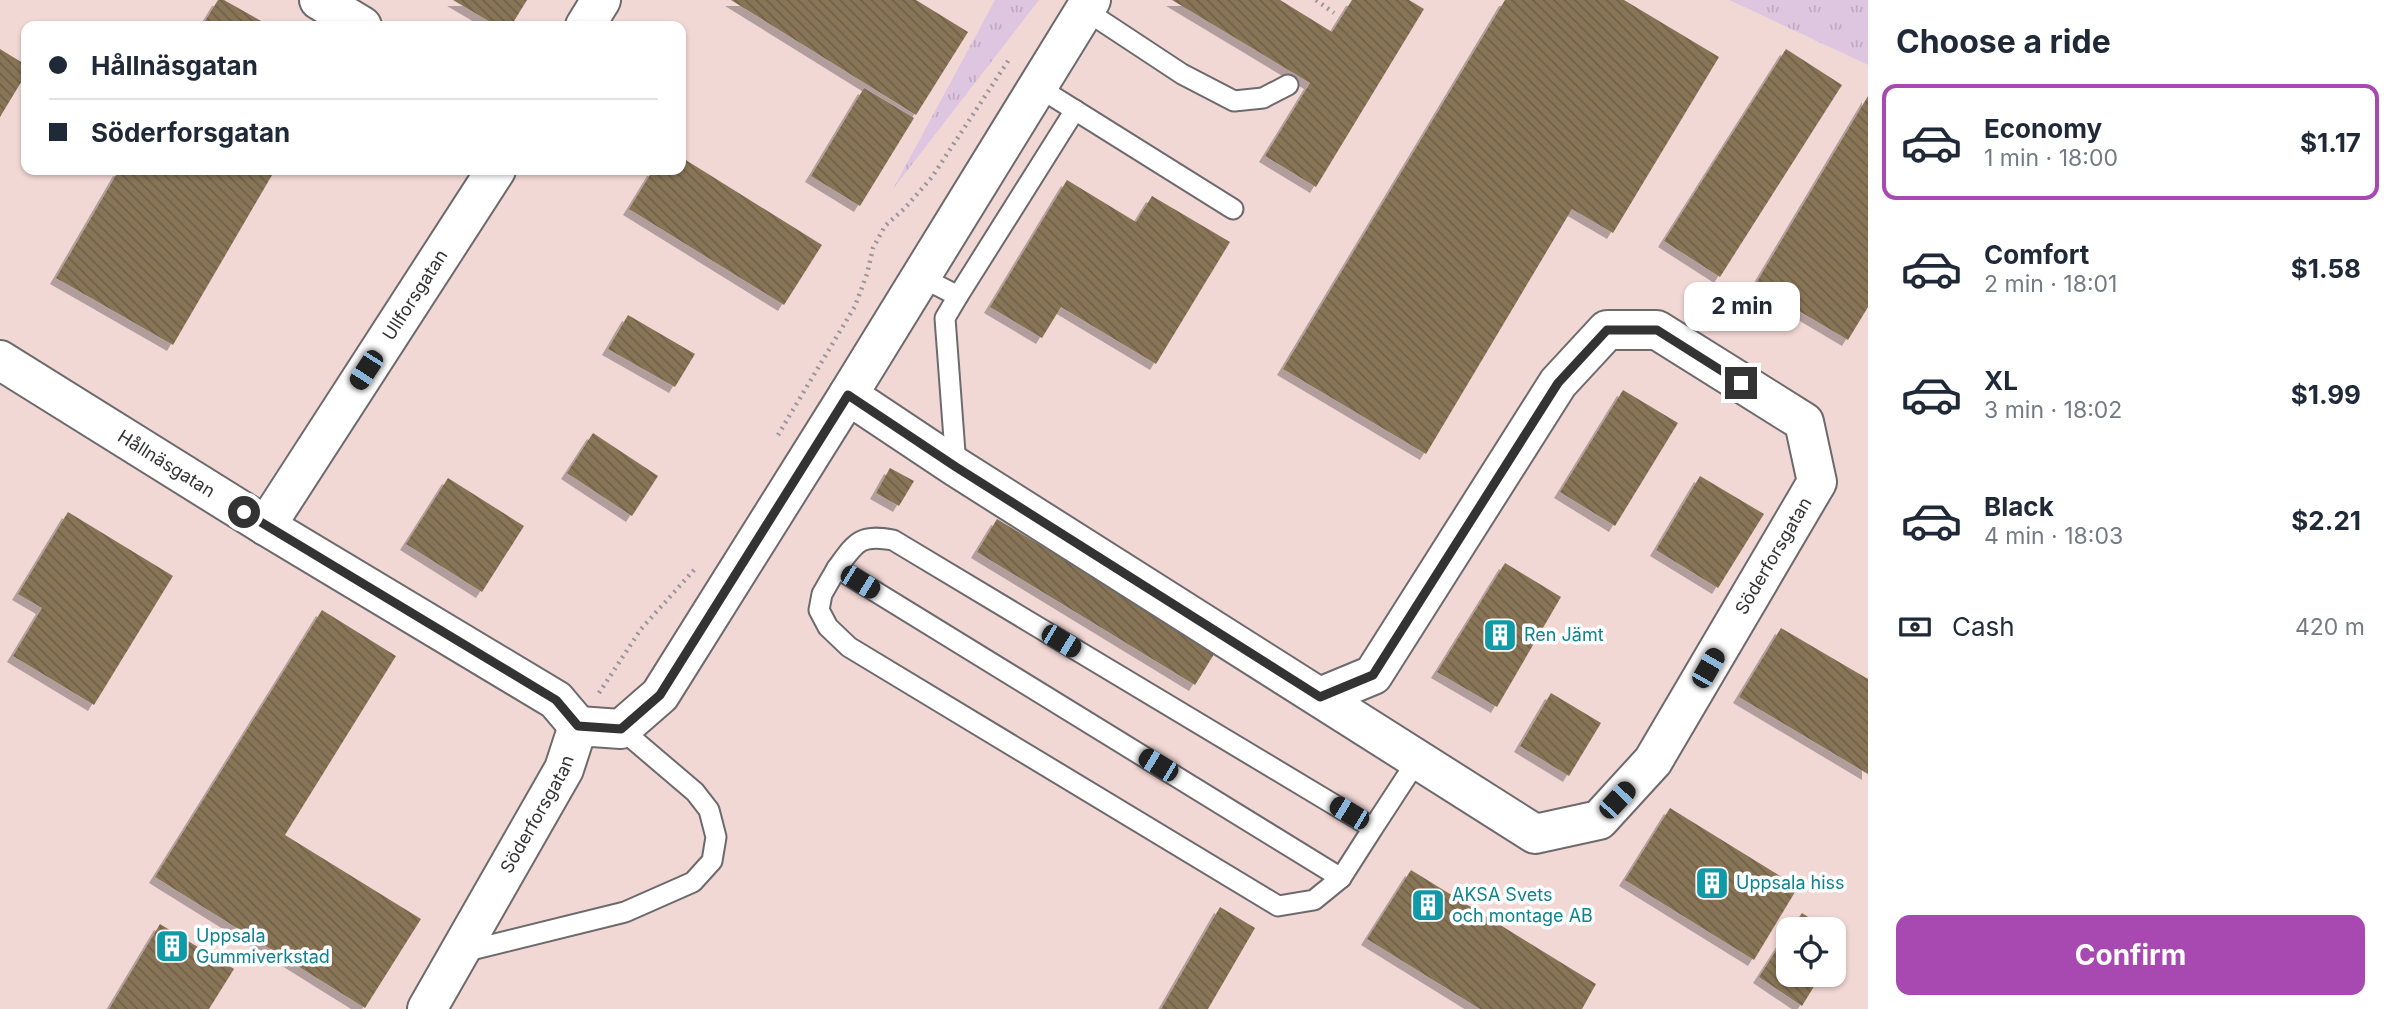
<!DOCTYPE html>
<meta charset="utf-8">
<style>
:root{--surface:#fff;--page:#f2f2f3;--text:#1f2937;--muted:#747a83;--line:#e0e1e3;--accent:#a848b1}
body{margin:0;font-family:Inter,sans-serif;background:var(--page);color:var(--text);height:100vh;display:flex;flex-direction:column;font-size:26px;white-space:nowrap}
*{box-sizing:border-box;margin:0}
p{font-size:23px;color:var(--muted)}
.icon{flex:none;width:38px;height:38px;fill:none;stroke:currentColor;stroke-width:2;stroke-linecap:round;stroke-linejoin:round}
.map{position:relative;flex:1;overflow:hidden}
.side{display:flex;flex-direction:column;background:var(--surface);width:525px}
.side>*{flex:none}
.top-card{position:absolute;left:21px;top:21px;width:665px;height:154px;border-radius:14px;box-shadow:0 2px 5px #0004;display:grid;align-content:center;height:154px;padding:0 28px;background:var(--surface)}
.tools{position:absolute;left:1776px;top:917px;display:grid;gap:14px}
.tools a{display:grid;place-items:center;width:70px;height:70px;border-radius:14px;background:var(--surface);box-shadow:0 2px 5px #0004;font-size:35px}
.end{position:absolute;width:32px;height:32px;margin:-16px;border:9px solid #343334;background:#fff;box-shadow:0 0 0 4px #fff}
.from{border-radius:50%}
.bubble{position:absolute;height:49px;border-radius:14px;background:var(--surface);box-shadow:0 2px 5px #0004;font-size:23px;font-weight:700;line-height:49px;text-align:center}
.car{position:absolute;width:21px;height:42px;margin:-21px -10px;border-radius:9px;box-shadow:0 0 5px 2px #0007;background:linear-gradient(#222 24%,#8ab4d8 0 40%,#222 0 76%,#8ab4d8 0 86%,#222 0)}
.top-card b{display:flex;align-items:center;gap:24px;height:66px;font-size:26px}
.top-card b+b{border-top:2px solid var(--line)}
.top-card i{width:18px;height:18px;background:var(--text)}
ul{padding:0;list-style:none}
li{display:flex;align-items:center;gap:21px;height:116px;margin:0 14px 10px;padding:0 14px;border:4px solid transparent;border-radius:14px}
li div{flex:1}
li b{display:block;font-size:26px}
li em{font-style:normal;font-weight:700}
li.on{border-color:var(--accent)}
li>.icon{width:63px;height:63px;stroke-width:1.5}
h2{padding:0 28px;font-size:32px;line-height:84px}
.pay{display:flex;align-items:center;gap:18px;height:77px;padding:0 28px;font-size:26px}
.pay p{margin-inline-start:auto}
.action{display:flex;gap:14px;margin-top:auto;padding:14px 28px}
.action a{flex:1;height:80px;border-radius:14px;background:var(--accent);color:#fff;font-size:28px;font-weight:700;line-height:80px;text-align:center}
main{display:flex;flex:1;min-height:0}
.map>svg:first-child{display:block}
</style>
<main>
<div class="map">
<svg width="1868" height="1009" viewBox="0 0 1868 1009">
<defs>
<pattern id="grass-tufts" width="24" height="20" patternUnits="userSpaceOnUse" patternTransform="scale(1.75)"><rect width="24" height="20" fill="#dec6e1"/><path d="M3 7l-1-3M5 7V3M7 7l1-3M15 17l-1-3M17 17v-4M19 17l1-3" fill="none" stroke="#bfabc2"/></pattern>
<pattern id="building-back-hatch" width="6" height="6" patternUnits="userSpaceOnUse" patternTransform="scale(1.75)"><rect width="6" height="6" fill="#887457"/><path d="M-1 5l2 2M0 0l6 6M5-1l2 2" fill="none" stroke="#706049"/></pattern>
<filter id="shadow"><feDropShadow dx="-6" dy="6" stdDeviation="0" flood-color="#0004"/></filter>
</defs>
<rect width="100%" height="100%" fill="#ebe7ec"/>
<path fill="#f2d8d5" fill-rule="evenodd" d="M0,0H1729L1868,65V1009H0ZM26,26H681V170H26ZM1788,929H1834V975H1788Z"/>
<g fill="url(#grass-tufts)">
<polygon points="995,0 1039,0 893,189"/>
<polygon points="1729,0 1868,0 1868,65"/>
</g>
<g fill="url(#building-back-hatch)" filter="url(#shadow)">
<polygon points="218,0 224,0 270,26 202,26"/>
<polygon points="453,0 527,0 511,26 497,26"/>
<polygon points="731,0 916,0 968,32 916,115"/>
<polygon points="1172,0 1280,0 1332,32 1352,0 1409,0 1424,9 1316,187 1265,156 1310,83"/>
<polygon points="1505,0 1624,0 1719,57 1613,233 1572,209 1426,454 1283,369"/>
<polygon points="0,49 26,65 26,74 0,117"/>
<polygon points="1786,49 1842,85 1720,277 1664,241"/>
<polygon points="864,88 914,118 860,206 811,176"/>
<polygon points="1868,96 1868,307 1848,340 1755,285"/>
<polygon points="681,157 822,245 784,305 629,209 653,170 681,170"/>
<polygon points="119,170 275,170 173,345 56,278"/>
<polygon points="1067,180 1136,222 1152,196 1230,242 1156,364 1061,307 1042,338 990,307"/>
<polygon points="628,315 695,354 675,387 608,349"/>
<polygon points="1623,390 1678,423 1615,526 1560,492"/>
<polygon points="593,433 658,476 632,516 567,473"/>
<polygon points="890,468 914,481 899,506 876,493"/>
<polygon points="1700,476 1764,514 1718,588 1656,550"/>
<polygon points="448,478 524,526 482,592 406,544"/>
<polygon points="68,512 173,576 94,705 13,656 42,608 18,594"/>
<polygon points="997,519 1216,651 1195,685 977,552"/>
<polygon points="1505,563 1561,597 1497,707 1437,672"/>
<polygon points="322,610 396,656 285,835 421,919 365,1008 155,877"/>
<polygon points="1781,628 1868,679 1868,774 1739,697"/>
<polygon points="1551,693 1601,723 1569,776 1520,746"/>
<polygon points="1670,808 1798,887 1754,960 1625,880"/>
<polygon points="1411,870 1596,984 1582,1009 1480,1009 1367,939"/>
<polygon points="1220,907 1255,928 1208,1009 1161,1009"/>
<polygon points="1802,913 1827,929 1791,929"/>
<polygon points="160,924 234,969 209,1009 109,1009"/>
<polygon points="1788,932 1788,975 1821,975 1802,1006 1759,977"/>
<polygon points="1834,934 1843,940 1834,954"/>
</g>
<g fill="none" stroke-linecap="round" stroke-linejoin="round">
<g stroke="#6d6a6d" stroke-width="23">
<g id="service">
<polyline points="1085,10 1182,74 1234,101 1263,98 1288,85"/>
<polyline points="1038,87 1233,209"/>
<polyline points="921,277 958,296 945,318 956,466"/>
<polyline points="958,296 1075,110"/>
<polyline points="837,568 822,594 819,610 828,627 849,647 1278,906 1314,900 1341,878"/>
<path d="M1373,828L1341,878L837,568C856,542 860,534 893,540L1373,828L1418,759"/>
<polyline points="459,953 625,912 693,882 712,861 716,837 709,810 695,792 621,729"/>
</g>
</g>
<g stroke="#6d6a6d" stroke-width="42">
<g id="minor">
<polyline points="319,0 362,26"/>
<polyline points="585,26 601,0"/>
<path id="s1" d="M0,360L266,526L556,700L578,726"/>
<polyline points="848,395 1091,0"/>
<path id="s2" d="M266,526L496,170"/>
<path id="s3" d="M427,1009L564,769L578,726L621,729L660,695L848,395L956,467L1535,834L1599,820L1653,761L1817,482L1804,422L1657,330H1607L1558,383L1373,675L1320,697"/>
</g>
</g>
<g stroke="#989699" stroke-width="4.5" stroke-dasharray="2 5" stroke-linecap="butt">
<polyline points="1316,0 1334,13"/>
<polyline points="778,435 855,306 867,274 873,248 885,226 905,208 932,177 1010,58"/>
<polyline points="599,693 641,629 694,570"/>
</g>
<use href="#service" stroke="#fff" stroke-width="19"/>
<use href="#minor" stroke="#fff" stroke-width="38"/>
</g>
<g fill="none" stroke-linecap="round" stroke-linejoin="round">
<polyline stroke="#343334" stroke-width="9" points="244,512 556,700 578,726 621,729 660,695 848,395 956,467 1320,697 1373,675 1558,383 1607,330 1657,330 1741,383"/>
</g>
<defs>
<g id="building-square" transform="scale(1.75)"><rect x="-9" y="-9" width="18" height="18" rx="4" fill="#0f9aa8" stroke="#fff"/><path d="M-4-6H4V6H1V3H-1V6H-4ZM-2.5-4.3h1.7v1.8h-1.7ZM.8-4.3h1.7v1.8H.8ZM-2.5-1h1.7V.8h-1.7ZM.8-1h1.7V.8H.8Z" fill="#fff"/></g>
</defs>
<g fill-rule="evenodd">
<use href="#building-square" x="1500" y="635"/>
<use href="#building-square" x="1712" y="883"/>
<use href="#building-square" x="1428" y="905"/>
<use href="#building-square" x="172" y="946"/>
</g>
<g text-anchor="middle" stroke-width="7" stroke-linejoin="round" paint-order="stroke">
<g font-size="18" fill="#343334" stroke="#fff">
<text dy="6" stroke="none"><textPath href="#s2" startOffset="275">Ullforsgatan</textPath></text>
<text dy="6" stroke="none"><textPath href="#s1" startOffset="196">Hållnäsgatan</textPath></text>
<text dy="6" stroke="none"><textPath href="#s3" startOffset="1969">Söderforsgatan</textPath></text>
<text dy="6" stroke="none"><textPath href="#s3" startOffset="224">Söderforsgatan</textPath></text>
</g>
<g font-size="18" fill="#0d838f" stroke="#fff" text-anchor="start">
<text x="1524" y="641">Ren Jämt</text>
<text x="1736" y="889">Uppsala hiss</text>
<text x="1452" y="901">AKSA Svets<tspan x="1452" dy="21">och montage AB</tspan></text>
<text x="196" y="942">Uppsala<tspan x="196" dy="21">Gummiverkstad</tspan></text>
</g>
</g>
</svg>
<div class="tools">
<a><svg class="icon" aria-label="locate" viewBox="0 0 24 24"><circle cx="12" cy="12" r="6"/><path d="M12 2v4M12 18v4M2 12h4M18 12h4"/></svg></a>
</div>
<i class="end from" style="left:244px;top:512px"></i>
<i class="end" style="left:1741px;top:383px"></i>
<div class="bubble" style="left:1684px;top:282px;width:116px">2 min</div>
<i class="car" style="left:366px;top:370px;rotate:213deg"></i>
<i class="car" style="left:860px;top:582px;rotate:122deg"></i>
<i class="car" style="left:1061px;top:641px;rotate:121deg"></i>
<i class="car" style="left:1708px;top:668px;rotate:30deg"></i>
<i class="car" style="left:1158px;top:765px;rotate:301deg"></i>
<i class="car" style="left:1617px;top:800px;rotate:43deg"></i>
<i class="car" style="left:1349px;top:813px;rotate:301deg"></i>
<div class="top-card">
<b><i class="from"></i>Hållnäsgatan</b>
<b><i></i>Söderforsgatan</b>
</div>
</div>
<section class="side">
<h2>Choose a ride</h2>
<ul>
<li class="on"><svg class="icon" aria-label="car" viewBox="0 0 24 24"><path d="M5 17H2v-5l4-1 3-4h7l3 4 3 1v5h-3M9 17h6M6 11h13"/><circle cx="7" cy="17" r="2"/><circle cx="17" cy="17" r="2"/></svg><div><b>Economy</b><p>1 min · 18:00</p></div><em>$1.17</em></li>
<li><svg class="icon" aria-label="car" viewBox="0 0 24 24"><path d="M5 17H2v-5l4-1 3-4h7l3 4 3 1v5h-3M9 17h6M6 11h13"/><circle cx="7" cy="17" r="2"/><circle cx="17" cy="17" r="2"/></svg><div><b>Comfort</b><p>2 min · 18:01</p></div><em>$1.58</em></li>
<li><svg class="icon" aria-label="car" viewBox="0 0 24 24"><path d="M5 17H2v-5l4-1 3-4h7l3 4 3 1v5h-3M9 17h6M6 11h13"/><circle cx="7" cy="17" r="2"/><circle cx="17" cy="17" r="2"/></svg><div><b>XL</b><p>3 min · 18:02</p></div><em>$1.99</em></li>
<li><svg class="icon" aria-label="car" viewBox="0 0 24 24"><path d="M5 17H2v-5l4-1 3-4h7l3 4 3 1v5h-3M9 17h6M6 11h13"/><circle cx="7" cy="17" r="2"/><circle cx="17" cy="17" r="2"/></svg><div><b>Black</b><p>4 min · 18:03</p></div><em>$2.21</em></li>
</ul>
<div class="pay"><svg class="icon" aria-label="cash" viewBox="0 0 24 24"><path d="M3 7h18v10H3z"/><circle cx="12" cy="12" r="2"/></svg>Cash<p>420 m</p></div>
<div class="action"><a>Confirm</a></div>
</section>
</main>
